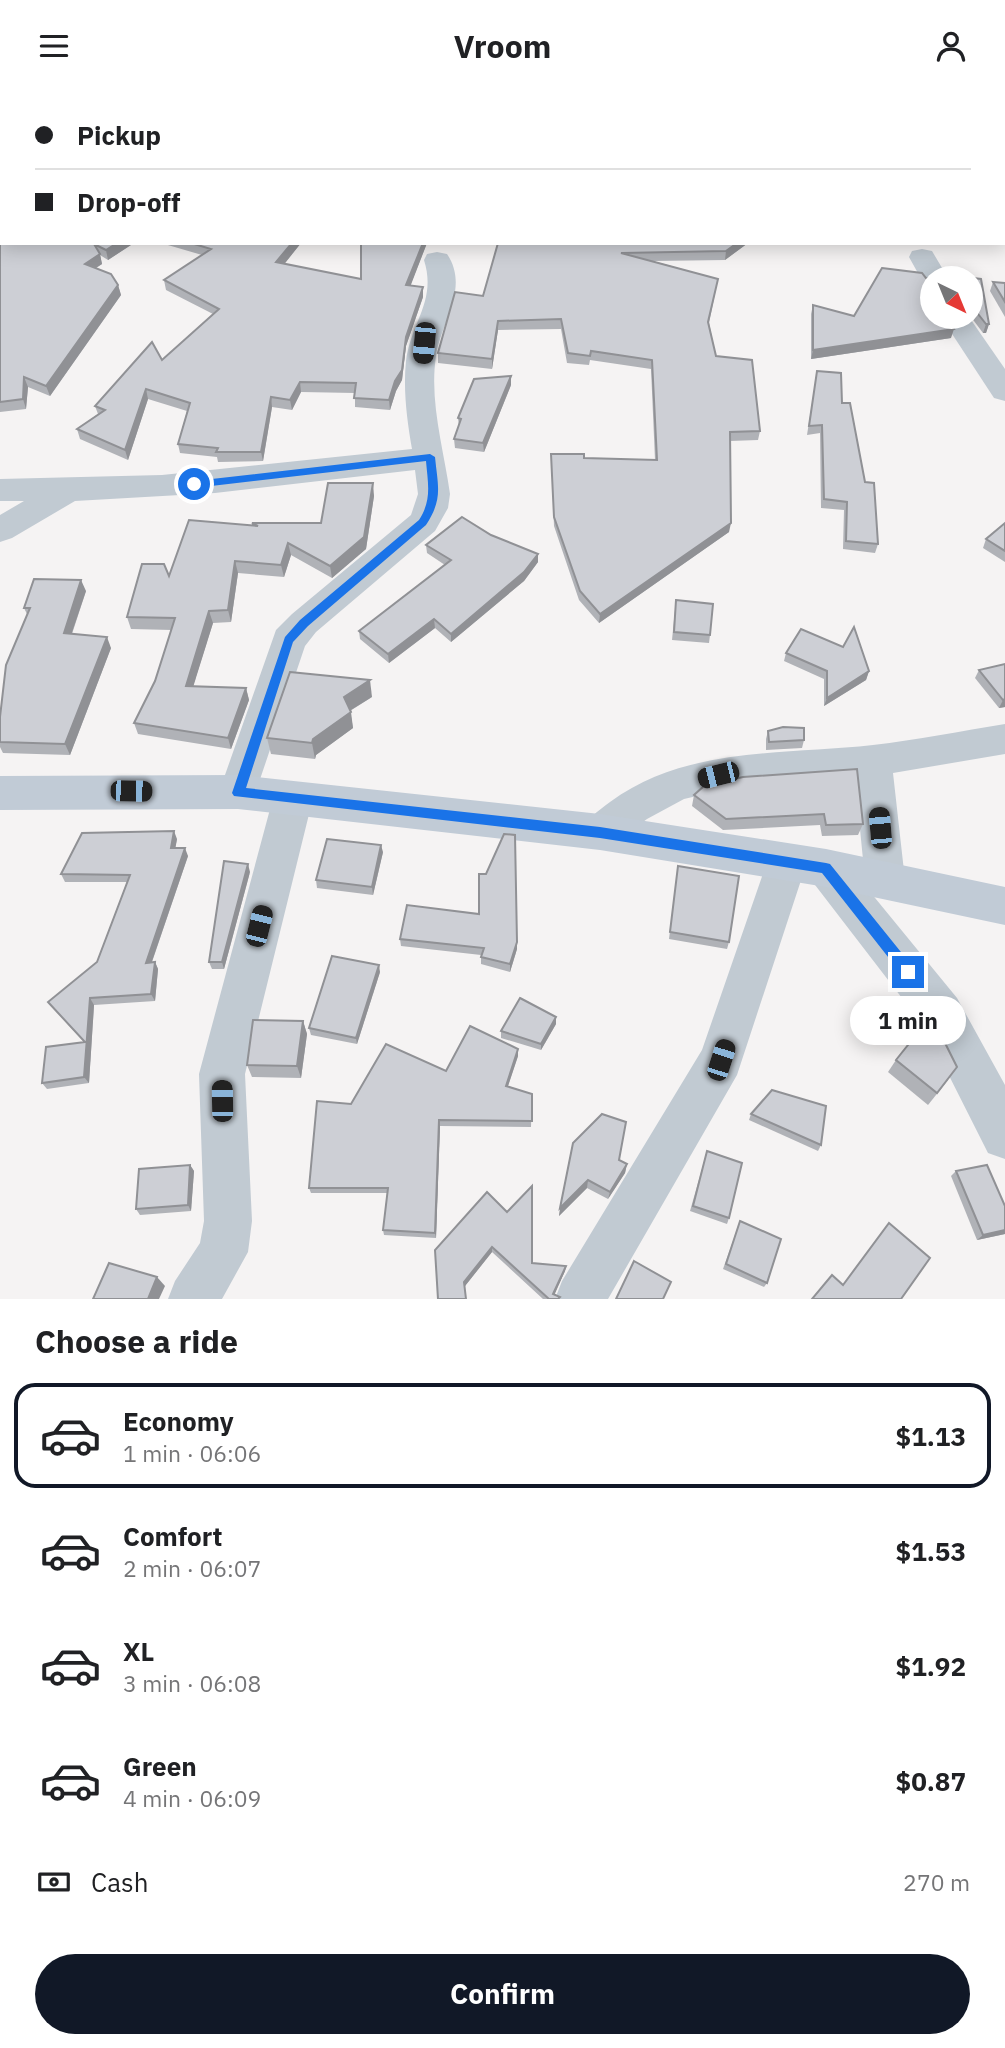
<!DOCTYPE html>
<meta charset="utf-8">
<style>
:root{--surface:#fff;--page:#f2f2f2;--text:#202124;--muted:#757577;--line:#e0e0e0;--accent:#111827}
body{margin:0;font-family:"IBM Plex Sans",sans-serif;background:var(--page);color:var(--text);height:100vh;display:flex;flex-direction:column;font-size:26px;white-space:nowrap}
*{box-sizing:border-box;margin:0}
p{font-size:23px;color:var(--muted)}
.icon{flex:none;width:38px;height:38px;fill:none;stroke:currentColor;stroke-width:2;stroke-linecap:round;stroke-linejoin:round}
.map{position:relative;height:1208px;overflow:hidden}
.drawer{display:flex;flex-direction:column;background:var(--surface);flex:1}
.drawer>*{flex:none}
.banner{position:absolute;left:0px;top:0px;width:1006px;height:154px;box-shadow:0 4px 18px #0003;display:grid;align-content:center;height:154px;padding:0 35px;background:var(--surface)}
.needle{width:46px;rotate:137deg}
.tools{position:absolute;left:920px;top:175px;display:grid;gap:14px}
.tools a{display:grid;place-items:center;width:63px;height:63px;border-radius:50%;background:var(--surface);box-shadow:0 4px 18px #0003;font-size:35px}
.end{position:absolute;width:32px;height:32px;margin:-16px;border:9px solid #1a73e8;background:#fff;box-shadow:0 0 0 4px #fff}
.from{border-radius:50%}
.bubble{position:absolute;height:49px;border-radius:24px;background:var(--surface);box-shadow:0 4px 18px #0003;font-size:23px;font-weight:700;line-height:49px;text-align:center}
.car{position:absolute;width:21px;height:42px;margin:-21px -10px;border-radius:9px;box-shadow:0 0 5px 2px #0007;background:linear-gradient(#222 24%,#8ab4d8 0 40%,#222 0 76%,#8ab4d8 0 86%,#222 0)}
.banner b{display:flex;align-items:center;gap:24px;height:66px;font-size:26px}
.banner b+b{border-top:2px solid var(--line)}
.banner i{width:18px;height:18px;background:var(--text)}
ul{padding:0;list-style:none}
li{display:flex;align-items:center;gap:21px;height:105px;margin:0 14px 10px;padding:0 21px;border:4px solid transparent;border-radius:21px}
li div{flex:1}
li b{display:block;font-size:26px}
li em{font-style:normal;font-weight:700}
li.on{border-color:var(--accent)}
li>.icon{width:63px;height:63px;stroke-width:1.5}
h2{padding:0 35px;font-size:32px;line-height:84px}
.pay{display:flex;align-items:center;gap:18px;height:77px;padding:0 35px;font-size:26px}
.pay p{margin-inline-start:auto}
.cta{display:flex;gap:14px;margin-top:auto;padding:14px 35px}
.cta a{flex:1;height:80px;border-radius:42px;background:var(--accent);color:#fff;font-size:28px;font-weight:700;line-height:80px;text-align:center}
header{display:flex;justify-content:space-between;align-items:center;height:91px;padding:0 35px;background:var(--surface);font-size:32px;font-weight:700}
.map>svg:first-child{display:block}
</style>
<header><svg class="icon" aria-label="menu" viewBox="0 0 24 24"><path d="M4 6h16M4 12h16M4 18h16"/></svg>Vroom<svg class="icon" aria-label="person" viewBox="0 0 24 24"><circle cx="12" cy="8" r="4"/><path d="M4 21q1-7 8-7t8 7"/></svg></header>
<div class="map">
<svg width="1005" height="1208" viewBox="0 0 1005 1208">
<rect width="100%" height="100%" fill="#f5f3f3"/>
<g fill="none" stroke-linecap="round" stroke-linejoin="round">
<g fill="#c1cad2" fill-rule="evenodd">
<polygon points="922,158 932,160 948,187 933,187 933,195 924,193 909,166 912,160"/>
<path d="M437,161L447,163C470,197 441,231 436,265C429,311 444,359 450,403L448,417L435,440L316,541L305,555L252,712L238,717L224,712L219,701L276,539L292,523L411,424L418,403L415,379L215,402L75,410L12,447L0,451V424L24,410H0V388L162,384L412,358C407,329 403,299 406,270C411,231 437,210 424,169L427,163Z"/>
<polygon points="941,226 969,226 1005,278 1005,310 994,307"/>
<path d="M1005,633V663L893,682L905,789L899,802L885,807L871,802L957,907L1005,994V1068L988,1062L925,937L812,790L806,777L812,764C843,753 853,780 870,801L865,789L855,687L740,695L684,708L647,728L614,753L600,758L586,753L580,741C587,727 597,721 610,711C686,655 783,664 873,654C917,649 961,640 1005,633Z"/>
<polygon points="293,691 307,695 313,707 245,983 252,1130 248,1161 222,1208 168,1208 175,1190 200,1152 204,1130 199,983 273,707 279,695"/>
<polygon points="787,753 801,759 807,771 737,984 608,1208 555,1208 562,1190 702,959 767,771 773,759"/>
</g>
<polygon fill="#c1cbd6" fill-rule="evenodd" points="238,684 600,723 826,758 1005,796 1005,834 826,796 600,759 238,718 0,719 0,685"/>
</g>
<g fill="#b0b2b7">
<polygon points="0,62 134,152 108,169 100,164 102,173 96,177 118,194 121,204 50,305 28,296 26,318 0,321"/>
<polygon points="161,152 301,152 284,173 361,188 361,152 427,152 410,195 423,196 423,206 406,255 402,289 396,300 390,319 355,316 355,302 301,301 292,319 272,316 263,370 218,371 217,366 180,362 178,353 187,320 148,308 128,369 80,348 77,338 98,323 95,315 162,269 213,223 166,199 164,189 202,164"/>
<polygon points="498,152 748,152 725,169 653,170 718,188 709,232 716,265 760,340 758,349 730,350 729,441 599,532 579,509 554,435 551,363 584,367 655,369 651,278 590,269 589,274 567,272 561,238 498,239 492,278 438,272 438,262 483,205"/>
<polygon points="971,187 981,188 989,233 986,242 983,242 971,226"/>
<polygon points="993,191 1005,192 1005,226 990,200"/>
<polygon points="813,214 854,225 933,226 951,247 811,268 811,223"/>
<polygon points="817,280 842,312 878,453 875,462 843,458 844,419 821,417 820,342 807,344"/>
<polygon points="511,294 484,361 455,357 454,348 459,336 458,327"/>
<polygon points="374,405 366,458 332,487 291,464 284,486 238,482 231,531 213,532 193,595 246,597 249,609 231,658 138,643 134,632 155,590 172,539 131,538 127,526 169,485 252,434 252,432 321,432"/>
<polygon points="1005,432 1005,471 983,457 986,448"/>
<polygon points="491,444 538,471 524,490 451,551 435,537 389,572 360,548 359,540 445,474 427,462 426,454"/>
<polygon points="86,500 72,543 111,557 70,664 3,662 0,656 0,626 27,523 24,517"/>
<polygon points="676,509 710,544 709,552 672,549"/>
<polygon points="786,562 869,580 866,589 824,615 824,588 784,570"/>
<polygon points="1005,573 1005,616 999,617 975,587 979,579"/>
<polygon points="372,606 350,620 353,637 316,664 315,668 271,663 267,647"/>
<polygon points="768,640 804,649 802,657 766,659 766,648"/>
<polygon points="743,686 863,733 858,744 822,745 820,734 723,739 692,715 694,704"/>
<polygon points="177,748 175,757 188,765 152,871 155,871 158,878 155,910 94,914 89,992 47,998 42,992 84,951 53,917 48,911 97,871 127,791 65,791 61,783"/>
<polygon points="383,761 373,804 317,797 316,789"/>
<polygon points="678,775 729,851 727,858 669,848"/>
<polygon points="250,781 224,878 212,878 209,871"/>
<polygon points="400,848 517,858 510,881 481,873 481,864 401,855"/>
<polygon points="380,881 357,953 311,944 309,937"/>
<polygon points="303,930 307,943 301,987 252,986 247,974"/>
<polygon points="556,933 541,959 501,947 501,940"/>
<polygon points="518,958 518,965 508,995 532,1003 531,1036 440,1035 436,1147 384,1144 383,1139 387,1102 311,1102 309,1097 351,1013 446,980"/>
<polygon points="896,969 948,989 928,1014 888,981"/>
<polygon points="751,1023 821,1054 818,1060 749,1029"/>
<polygon points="573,1052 627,1073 625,1082 608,1108 587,1097 559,1125"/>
<polygon points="707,1060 729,1127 727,1133 690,1120"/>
<polygon points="190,1074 194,1080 191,1120 140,1124 136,1118"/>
<polygon points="956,1080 1005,1115 1005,1143 977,1149 951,1085"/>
<polygon points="487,1101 532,1172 566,1175 565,1180 554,1203 560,1206 559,1208 543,1208 492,1161 465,1195 438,1208"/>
<polygon points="740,1130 767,1192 764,1196 723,1178"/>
</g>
<g fill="#909195">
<polygon points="117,152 134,152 108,169 106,159"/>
<polygon points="292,152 301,152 278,181 276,171"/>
<polygon points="423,152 427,152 407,204 406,194"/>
<polygon points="737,152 748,152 725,169 726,160"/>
<polygon points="100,163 102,173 88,182 85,173"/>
<polygon points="118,194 121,204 50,305 46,295"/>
<polygon points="423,196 423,206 406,255 402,289 396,300 390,319 389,309 406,246"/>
<polygon points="498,230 498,239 492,278 492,268"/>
<polygon points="986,233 989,233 986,242 983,242"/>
<polygon points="954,238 951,247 811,268 813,259"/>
<polygon points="511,285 511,294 484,361 483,352"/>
<polygon points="24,286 28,296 26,318 23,308"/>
<polygon points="300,291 301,301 292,319 290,309"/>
<polygon points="146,298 148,308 128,369 125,359"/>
<polygon points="271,306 272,316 263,370 261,361"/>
<polygon points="373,392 374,405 366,458 332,487 330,475"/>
<polygon points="731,432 729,441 599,532 600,523"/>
<polygon points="288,452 291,464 284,486 281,474"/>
<polygon points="538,463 538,471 524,490 451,551 451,543"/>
<polygon points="235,470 238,482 231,531 228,519"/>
<polygon points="81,489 86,500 68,553 64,542"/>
<polygon points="209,520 213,532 190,606 186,595"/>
<polygon points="434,528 435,537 389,572 388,563"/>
<polygon points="107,546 111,557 70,664 65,653"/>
<polygon points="869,580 866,589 824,615 827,607"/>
<polygon points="370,589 372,606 346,622 344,606"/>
<polygon points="246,597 249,609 231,658 228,647"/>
<polygon points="1005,608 1005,616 999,617 1003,609"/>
<polygon points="351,621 353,637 316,664 315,668 312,652 313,648"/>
<polygon points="174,740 177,748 174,765 171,757"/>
<polygon points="381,754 383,761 373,804 372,796"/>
<polygon points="185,757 188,765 149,879 146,872"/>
<polygon points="248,773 250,781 224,878 222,871"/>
<polygon points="517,851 517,858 510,881 510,873"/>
<polygon points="155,871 158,878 155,910 151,903"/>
<polygon points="379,874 380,881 357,953 356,947"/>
<polygon points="90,907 94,914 89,992 84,986"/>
<polygon points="556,926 556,933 541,959 541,953"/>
<polygon points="303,930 307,943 301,987 297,975"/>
<polygon points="518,958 518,965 506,1001 506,995"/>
<polygon points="439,1029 440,1035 436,1147 435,1142"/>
<polygon points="627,1073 625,1082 608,1108 610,1101"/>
<polygon points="190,1074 194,1080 191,1120 188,1114"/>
<polygon points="588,1089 587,1097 559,1125 560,1117"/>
<polygon points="1005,1139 1005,1143 977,1149 983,1144"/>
<polygon points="492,1156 492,1161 465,1195 464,1191"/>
<polygon points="566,1175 565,1180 553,1207 553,1203"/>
<polygon points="157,1186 165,1195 159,1208 148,1208"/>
</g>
<g fill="#cdcfd5" stroke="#909195" stroke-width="2">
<polygon points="203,0 415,0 415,2 201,2"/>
<polygon points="571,0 646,0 647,2 572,2"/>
<rect x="1004" y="57" width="1" height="60"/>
<polygon points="2,61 2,152 117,152 106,159 94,153 100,163 85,173 111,183 118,194 46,295 24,286 23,308 0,311 0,62"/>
<polygon points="191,152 292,152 276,171 361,188 361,152 423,152 406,194 423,196 406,246 402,279 395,290 389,309 354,307 356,292 300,291 290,309 271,306 261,361 216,361 218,357 178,353 190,312 146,298 125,359 77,338 105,319 95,315 152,251 162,269 219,218 164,189 211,158"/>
<polygon points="498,152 737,152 726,160 621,162 718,188 708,231 716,265 752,269 760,340 730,341 731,432 600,523 580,500 554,426 551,363 584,363 584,367 657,369 652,269 591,260 590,265 568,262 561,228 498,230 492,268 438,262 455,201 483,205"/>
<polygon points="882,177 922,182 926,187 933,188 933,226 946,226 954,238 813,259 813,214 854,225"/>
<polygon points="938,183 981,188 989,233 986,233 971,214 971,187 936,187"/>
<polygon points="993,191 1005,192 1005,211"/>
<polygon points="817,280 841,282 842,312 850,312 865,391 874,392 878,453 846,450 847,411 824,408 822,334 809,335"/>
<polygon points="511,285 483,352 454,348 461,328 458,327 474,288"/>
<polygon points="328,392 373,392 364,446 330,475 288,452 281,474 235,470 228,519 209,520 186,595 246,597 228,647 134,632 155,590 175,527 127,526 142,473 164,473 169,485 189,429 258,435 252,432 321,432"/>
<polygon points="462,426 491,444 538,463 524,481 451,543 434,528 388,563 359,540 451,469 426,454"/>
<polygon points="1005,432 1005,460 986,448"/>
<polygon points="34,488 81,489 64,542 107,546 65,653 0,651 0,626 6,574 30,517 24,517"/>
<polygon points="676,509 713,513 710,544 674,541"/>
<polygon points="854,536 869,580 827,607 827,580 786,562 801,538 843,556"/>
<polygon points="1005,573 1005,608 1003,609 979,579"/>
<polygon points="290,581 370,589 344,606 351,621 313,648 312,652 267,647"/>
<polygon points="783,636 804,637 804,649 769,651 768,640"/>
<polygon points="857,678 863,733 826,734 824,723 726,728 694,704 704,695 743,686"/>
<polygon points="174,740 171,757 185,757 146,872 155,871 151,903 90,907 84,986 42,992 46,956 85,951 48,911 97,871 130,784 61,783 82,742"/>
<polygon points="504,743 515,744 517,851 510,873 481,866 484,857 400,848 407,814 479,823 479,783 486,783"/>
<polygon points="327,748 381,754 372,796 316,789"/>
<polygon points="224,770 248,773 222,871 209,871"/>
<polygon points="678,775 739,785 729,851 670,841"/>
<polygon points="332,865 379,874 356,947 309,937"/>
<polygon points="520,907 556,926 541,953 501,940"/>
<polygon points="253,929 303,930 297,975 247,974"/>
<polygon points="928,929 937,936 957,976 937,1002 896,969"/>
<polygon points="470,935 518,958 506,995 532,1003 532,1030 439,1029 435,1142 383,1139 388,1097 309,1097 317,1010 351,1013 386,953 446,980"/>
<polygon points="772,999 826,1015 821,1054 751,1023"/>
<polygon points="602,1023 626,1031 619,1069 627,1073 610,1101 588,1089 560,1117 573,1052"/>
<polygon points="707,1060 742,1072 729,1127 693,1115"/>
<polygon points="190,1074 188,1114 136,1118 139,1078"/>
<polygon points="987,1074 1005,1115 1005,1139 983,1144 956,1080"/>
<polygon points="532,1095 532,1172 566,1175 553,1203 560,1206 558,1208 549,1208 492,1156 464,1191 466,1208 438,1208 435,1159 487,1101 507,1121"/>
<polygon points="740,1130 781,1148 767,1192 726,1173"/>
<polygon points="889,1132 930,1167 901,1208 812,1208 832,1184 843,1194"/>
<polygon points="634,1170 671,1191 663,1208 616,1208"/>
<polygon points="109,1172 157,1186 148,1208 93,1208"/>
</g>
<path fill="#1a73e8" d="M430,363L435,366C438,396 443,408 426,434L308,535L293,551L246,697L600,736L826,772L830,773L913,876V885H903L822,782L600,747L234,705L232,702L285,546L300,529L419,429C432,409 428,393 426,370L194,397L189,393L194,390Z"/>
</svg>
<div class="tools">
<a><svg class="needle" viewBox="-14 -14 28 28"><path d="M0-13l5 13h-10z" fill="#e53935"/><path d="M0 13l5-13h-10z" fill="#757577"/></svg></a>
</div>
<i class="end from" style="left:194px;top:393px"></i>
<i class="end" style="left:908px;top:881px"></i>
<div class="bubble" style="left:850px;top:905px;width:116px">1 min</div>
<i class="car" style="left:424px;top:252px;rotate:185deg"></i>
<i class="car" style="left:718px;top:684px;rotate:256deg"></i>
<i class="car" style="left:131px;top:700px;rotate:91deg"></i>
<i class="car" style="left:880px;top:737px;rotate:355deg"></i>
<i class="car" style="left:259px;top:835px;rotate:14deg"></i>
<i class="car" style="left:721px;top:969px;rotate:18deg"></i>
<i class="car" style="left:222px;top:1010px;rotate:359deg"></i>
<div class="banner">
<b><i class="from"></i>Pickup</b>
<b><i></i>Drop-off</b>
</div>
</div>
<section class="drawer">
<h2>Choose a ride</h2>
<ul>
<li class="on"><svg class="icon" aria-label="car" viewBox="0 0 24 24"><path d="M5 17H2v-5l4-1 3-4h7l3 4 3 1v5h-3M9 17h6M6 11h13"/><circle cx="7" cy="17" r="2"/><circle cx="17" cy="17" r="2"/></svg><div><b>Economy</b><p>1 min · 06:06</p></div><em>$1.13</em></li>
<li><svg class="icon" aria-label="car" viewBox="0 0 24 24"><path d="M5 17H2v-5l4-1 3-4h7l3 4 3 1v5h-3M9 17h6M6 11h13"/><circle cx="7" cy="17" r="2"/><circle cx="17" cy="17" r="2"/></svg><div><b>Comfort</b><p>2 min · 06:07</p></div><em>$1.53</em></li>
<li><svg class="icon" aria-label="car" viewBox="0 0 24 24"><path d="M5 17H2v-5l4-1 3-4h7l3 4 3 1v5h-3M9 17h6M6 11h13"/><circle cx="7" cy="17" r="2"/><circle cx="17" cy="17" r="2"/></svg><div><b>XL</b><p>3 min · 06:08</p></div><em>$1.92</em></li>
<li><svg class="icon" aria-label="car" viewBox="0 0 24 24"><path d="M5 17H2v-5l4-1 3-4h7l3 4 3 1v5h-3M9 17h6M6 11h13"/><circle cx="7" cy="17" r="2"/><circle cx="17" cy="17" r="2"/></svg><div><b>Green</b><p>4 min · 06:09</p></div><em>$0.87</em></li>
</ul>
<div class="pay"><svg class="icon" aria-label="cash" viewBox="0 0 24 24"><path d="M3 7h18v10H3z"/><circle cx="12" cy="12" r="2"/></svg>Cash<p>270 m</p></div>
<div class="cta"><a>Confirm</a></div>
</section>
